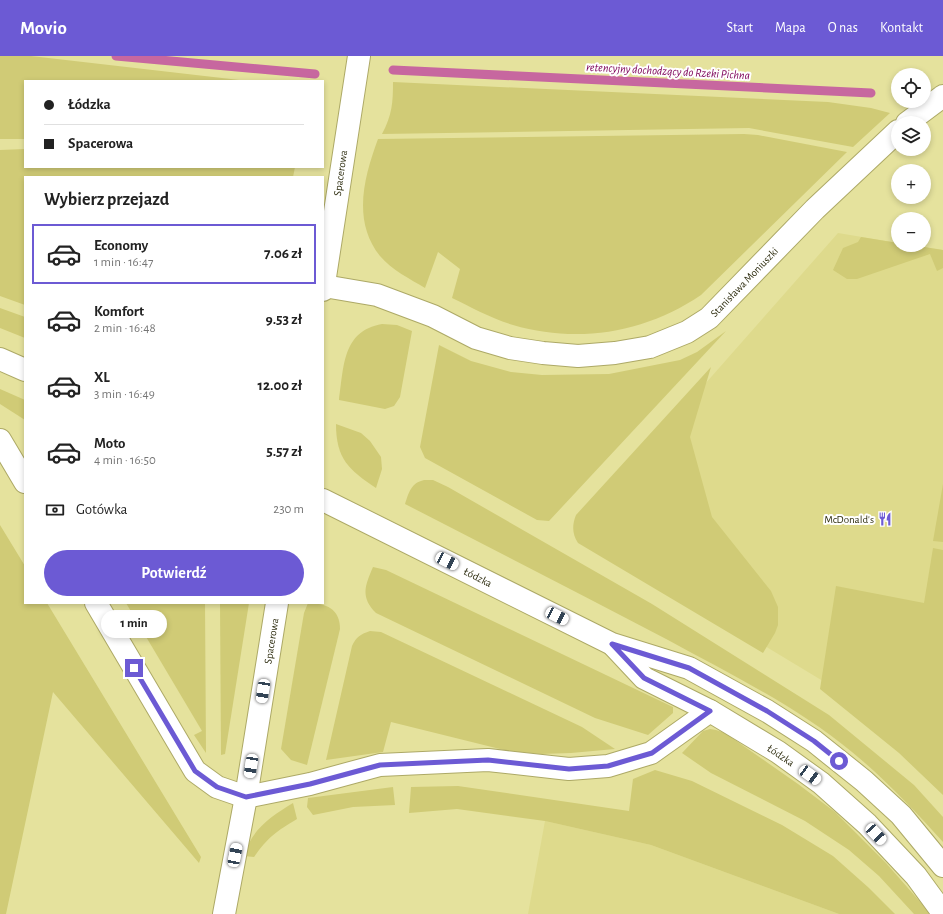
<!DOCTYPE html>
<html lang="pl">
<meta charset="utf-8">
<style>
:root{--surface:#fff;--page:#f2f2f2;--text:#222;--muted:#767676;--line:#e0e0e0;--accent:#6c5ad4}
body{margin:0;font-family:"Alegreya Sans",sans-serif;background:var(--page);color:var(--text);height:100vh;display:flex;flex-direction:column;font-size:15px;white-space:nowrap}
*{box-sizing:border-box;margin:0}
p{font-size:13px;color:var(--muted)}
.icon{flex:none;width:22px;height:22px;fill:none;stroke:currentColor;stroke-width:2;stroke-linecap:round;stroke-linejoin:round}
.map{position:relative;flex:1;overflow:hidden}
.sheet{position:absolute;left:24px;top:120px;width:300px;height:428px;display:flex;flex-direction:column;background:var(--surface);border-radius:0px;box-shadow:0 2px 6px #0003}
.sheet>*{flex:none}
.banner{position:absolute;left:24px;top:24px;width:300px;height:88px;border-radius:0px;box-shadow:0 2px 6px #0003;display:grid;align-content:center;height:88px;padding:0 20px;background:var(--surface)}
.buttons{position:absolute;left:891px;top:12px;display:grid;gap:8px}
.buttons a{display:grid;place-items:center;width:40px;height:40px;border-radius:50%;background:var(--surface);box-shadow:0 2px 6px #0003;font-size:20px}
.end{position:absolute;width:18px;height:18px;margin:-9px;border:5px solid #6c5ad4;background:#fff;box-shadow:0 0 0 2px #fff}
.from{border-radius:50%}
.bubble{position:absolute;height:28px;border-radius:14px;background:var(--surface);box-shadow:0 2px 6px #0003;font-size:13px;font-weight:700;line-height:28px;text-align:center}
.car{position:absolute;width:12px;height:24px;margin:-12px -6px;border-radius:5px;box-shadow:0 0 3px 1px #0007;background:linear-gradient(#fff 24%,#345 0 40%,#fff 0 76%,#345 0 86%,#fff 0)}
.banner b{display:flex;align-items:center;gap:14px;height:38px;font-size:15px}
.banner b+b{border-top:1px solid var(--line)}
.banner i{width:10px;height:10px;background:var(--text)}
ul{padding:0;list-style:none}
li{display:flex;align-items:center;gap:12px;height:60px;margin:0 8px 6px;padding:0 12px;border:2px solid transparent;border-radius:0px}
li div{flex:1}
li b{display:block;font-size:15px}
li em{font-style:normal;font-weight:700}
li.current{border-color:var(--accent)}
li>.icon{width:36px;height:36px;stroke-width:1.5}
h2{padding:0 20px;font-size:18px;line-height:48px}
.pay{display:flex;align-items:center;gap:10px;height:44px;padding:0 20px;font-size:15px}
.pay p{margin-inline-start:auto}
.action{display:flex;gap:8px;margin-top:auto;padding:8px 20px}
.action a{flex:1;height:46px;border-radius:24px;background:var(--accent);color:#fff;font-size:16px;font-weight:700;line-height:46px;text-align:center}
header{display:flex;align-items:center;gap:24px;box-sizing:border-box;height:56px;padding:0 20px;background:var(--accent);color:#fff}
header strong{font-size:19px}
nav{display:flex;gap:22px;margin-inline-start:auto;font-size:14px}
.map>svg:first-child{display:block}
</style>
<header>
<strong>Movio</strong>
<nav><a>Start</a><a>Mapa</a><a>O nas</a><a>Kontakt</a></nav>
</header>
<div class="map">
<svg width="943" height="858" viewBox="0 0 943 858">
<rect width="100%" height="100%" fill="#e5e29d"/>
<g fill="#deda8c">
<polygon points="838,177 898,187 898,189 911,189 943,194 943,733 856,645 755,584 653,387"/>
<polygon points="545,765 651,789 839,858 528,858"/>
</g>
<g fill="#d0cb76">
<polygon points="0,0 31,0 248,25 25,25 25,83 0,83"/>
<path d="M393,26L828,46L871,52L890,57L853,91L749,72L382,78C392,59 393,47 393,26Z"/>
<path d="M744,78L758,79L847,96L701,239C645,277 578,288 513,269C492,263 471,251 452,242L460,213L438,196L425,232C410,223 392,214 380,200C352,165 364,121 378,83Z"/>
<polygon points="25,93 25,111 295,111 293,121 25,121 25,249 0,240 0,94"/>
<polygon points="861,181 898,187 898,189 911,189 943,194 943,212 937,215 930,198 857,223 847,223 833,214 843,192 858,186"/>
<polygon points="0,252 25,261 25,282 0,272"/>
<path d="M382,268L397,269L412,275L400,341L394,350L385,353L339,344C344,311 342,275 382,268Z"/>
<polygon points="726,275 549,465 537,464 425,402 420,391 439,289 471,305 511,316 542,319 609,318 680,304 697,296"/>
<path d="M711,311L690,381L712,461L771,535L778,551V569L775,577L763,597L578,487C572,478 572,469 576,459Z"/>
<polygon points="0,333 25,344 25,364 0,348"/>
<path d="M336,368L361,377L370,385L381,401L382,413L376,432C349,414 336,403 336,368Z"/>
<path d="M424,424H433L448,431L652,548L829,659L914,729L943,761V786C914,754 885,723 852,696C796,650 730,618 668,584C580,538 493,493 405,448C409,436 411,427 424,424Z"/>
<polygon points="943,428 943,486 933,485"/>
<polygon points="0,469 25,510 25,547 47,547 201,801 199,807 53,636 6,858 0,858"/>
<polygon points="933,492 943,494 943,739 899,697 820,633 836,530 924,547"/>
<path d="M373,511L386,514L673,651V657L648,679L595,662L376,557C360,541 365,530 373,511Z"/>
<polygon points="126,547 205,547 206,697 194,679 202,675"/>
<polygon points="220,547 249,547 225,698 221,699"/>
<path d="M308,547C326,547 340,553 340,573L307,709L291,704L281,693L304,557Z"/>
<path d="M370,575L381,576L582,671L615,693L571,697L541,698L508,695L391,666L383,696L326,704L352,590C356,581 361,578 370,575Z"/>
<polygon points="710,673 716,674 725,677 798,728 835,756 886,807 922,848 929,858 914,858 879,820 849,794 805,765 711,717 682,697 703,675"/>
<polygon points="655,714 692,725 782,769 833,800 869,832 895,858 839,858 651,789 545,765 457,753 409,757 411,731 458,730 629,755 633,723"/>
<polygon points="393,731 395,749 353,751 313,759 307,751 308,742"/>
<path d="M293,747L297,763C277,775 268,781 254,801L244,800C251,774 270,761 293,747Z"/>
</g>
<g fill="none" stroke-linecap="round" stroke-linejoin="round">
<g stroke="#c7679f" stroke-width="9">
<polyline points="116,0 315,18"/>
<polyline points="393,14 871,37"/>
</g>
<g stroke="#ada966" stroke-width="24">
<g id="minor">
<polyline points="907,67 943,40"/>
<polyline points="324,230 377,239 433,260 476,282 510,292 543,297 578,300 615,297 650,291 687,276 709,262 815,153 898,75"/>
<polyline points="323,234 359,0"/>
<polyline points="0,384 25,426"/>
<polyline points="96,547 195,715 217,731 246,741 310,728 380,709 488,704 569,713 608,710 651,697 710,655"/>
<polyline points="224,858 246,741 277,547"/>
</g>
</g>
<g stroke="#ada966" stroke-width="24">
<g id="secondary">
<polyline points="0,303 25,314"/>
<polyline points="323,444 612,588 689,612 767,655 814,685 864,725 901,759 943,810"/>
<polyline points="614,590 644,622 710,655 778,696 821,727 867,768 916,820 943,857"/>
</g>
</g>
<use href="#minor" stroke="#fff" stroke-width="22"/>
<use href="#secondary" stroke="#fff" stroke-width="22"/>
</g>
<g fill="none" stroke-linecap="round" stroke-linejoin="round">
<polyline stroke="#6c5ad4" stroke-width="5" points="134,612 195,715 217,731 246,741 310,728 380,709 488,704 569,713 608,710 652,697 710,655 644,622 612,588 689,612 767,655 814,685 839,705"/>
</g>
<defs>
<g id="restaurant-bare" transform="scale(1.08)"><path d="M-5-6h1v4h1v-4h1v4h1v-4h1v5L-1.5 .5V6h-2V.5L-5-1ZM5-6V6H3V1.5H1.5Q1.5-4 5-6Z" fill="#6c5ad4" stroke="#fff" stroke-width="2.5" paint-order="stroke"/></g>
</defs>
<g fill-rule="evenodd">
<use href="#restaurant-bare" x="885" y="463"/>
</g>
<g text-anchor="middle" stroke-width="4" stroke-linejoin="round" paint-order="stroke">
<g font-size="11" fill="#2f2e11" stroke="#fff">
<text transform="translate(340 117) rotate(-82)" y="4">Spacerowa</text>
<text transform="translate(744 226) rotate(-46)" y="4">Stanisława Moniuszki</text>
<text transform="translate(478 521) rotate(27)" y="4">Łódzka</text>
<text transform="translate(271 585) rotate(-81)" y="4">Spacerowa</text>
<text transform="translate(781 699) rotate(34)" y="4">Łódzka</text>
</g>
<g font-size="11" fill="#2f2e11" stroke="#fff" text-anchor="end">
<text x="874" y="467">McDonald's</text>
</g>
<g font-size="12" font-style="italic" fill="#7c0058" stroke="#fff">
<text transform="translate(668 15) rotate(3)" y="4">retencyjny dochodzący do Rzeki Pichna</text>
</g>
</g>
</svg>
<div class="buttons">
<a><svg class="icon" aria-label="locate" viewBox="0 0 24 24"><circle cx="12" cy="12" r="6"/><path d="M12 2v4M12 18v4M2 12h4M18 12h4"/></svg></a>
<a><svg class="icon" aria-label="layers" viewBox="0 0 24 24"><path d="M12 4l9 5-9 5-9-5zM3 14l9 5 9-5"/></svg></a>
<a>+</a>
<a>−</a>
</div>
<i class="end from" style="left:839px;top:705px"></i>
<i class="end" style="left:134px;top:612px"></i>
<div class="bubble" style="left:101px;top:554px;width:66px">1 min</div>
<i class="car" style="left:447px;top:505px;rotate:117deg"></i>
<i class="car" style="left:557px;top:560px;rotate:117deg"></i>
<i class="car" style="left:263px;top:635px;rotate:189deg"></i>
<i class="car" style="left:251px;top:710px;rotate:189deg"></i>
<i class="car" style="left:810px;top:719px;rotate:126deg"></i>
<i class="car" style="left:876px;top:778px;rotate:137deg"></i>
<i class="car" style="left:235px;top:799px;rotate:11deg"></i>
<div class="banner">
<b><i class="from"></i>Łódzka</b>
<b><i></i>Spacerowa</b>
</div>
<section class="sheet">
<h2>Wybierz przejazd</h2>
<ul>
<li class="current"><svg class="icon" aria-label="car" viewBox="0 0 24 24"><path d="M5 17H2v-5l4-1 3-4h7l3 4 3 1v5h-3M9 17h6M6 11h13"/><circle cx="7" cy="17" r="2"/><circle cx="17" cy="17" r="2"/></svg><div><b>Economy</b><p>1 min · 16:47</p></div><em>7.06 zł</em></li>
<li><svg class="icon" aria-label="car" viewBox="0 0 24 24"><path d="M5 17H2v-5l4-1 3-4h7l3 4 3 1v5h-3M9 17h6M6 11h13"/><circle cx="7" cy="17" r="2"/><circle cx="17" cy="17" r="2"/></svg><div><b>Komfort</b><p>2 min · 16:48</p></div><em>9.53 zł</em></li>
<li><svg class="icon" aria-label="car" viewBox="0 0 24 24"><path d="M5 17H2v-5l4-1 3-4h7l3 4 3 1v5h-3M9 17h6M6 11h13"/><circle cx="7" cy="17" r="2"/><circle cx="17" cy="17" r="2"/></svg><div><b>XL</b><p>3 min · 16:49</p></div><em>12.00 zł</em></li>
<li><svg class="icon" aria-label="car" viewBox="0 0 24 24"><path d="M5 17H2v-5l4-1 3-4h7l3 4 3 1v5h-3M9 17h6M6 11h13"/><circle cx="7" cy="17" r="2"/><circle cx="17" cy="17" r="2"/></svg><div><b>Moto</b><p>4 min · 16:50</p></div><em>5.57 zł</em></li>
</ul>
<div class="pay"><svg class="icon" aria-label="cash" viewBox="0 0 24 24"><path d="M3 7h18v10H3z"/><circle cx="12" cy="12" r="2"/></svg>Gotówka<p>230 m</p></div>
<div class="action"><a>Potwierdź</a></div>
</section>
</div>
